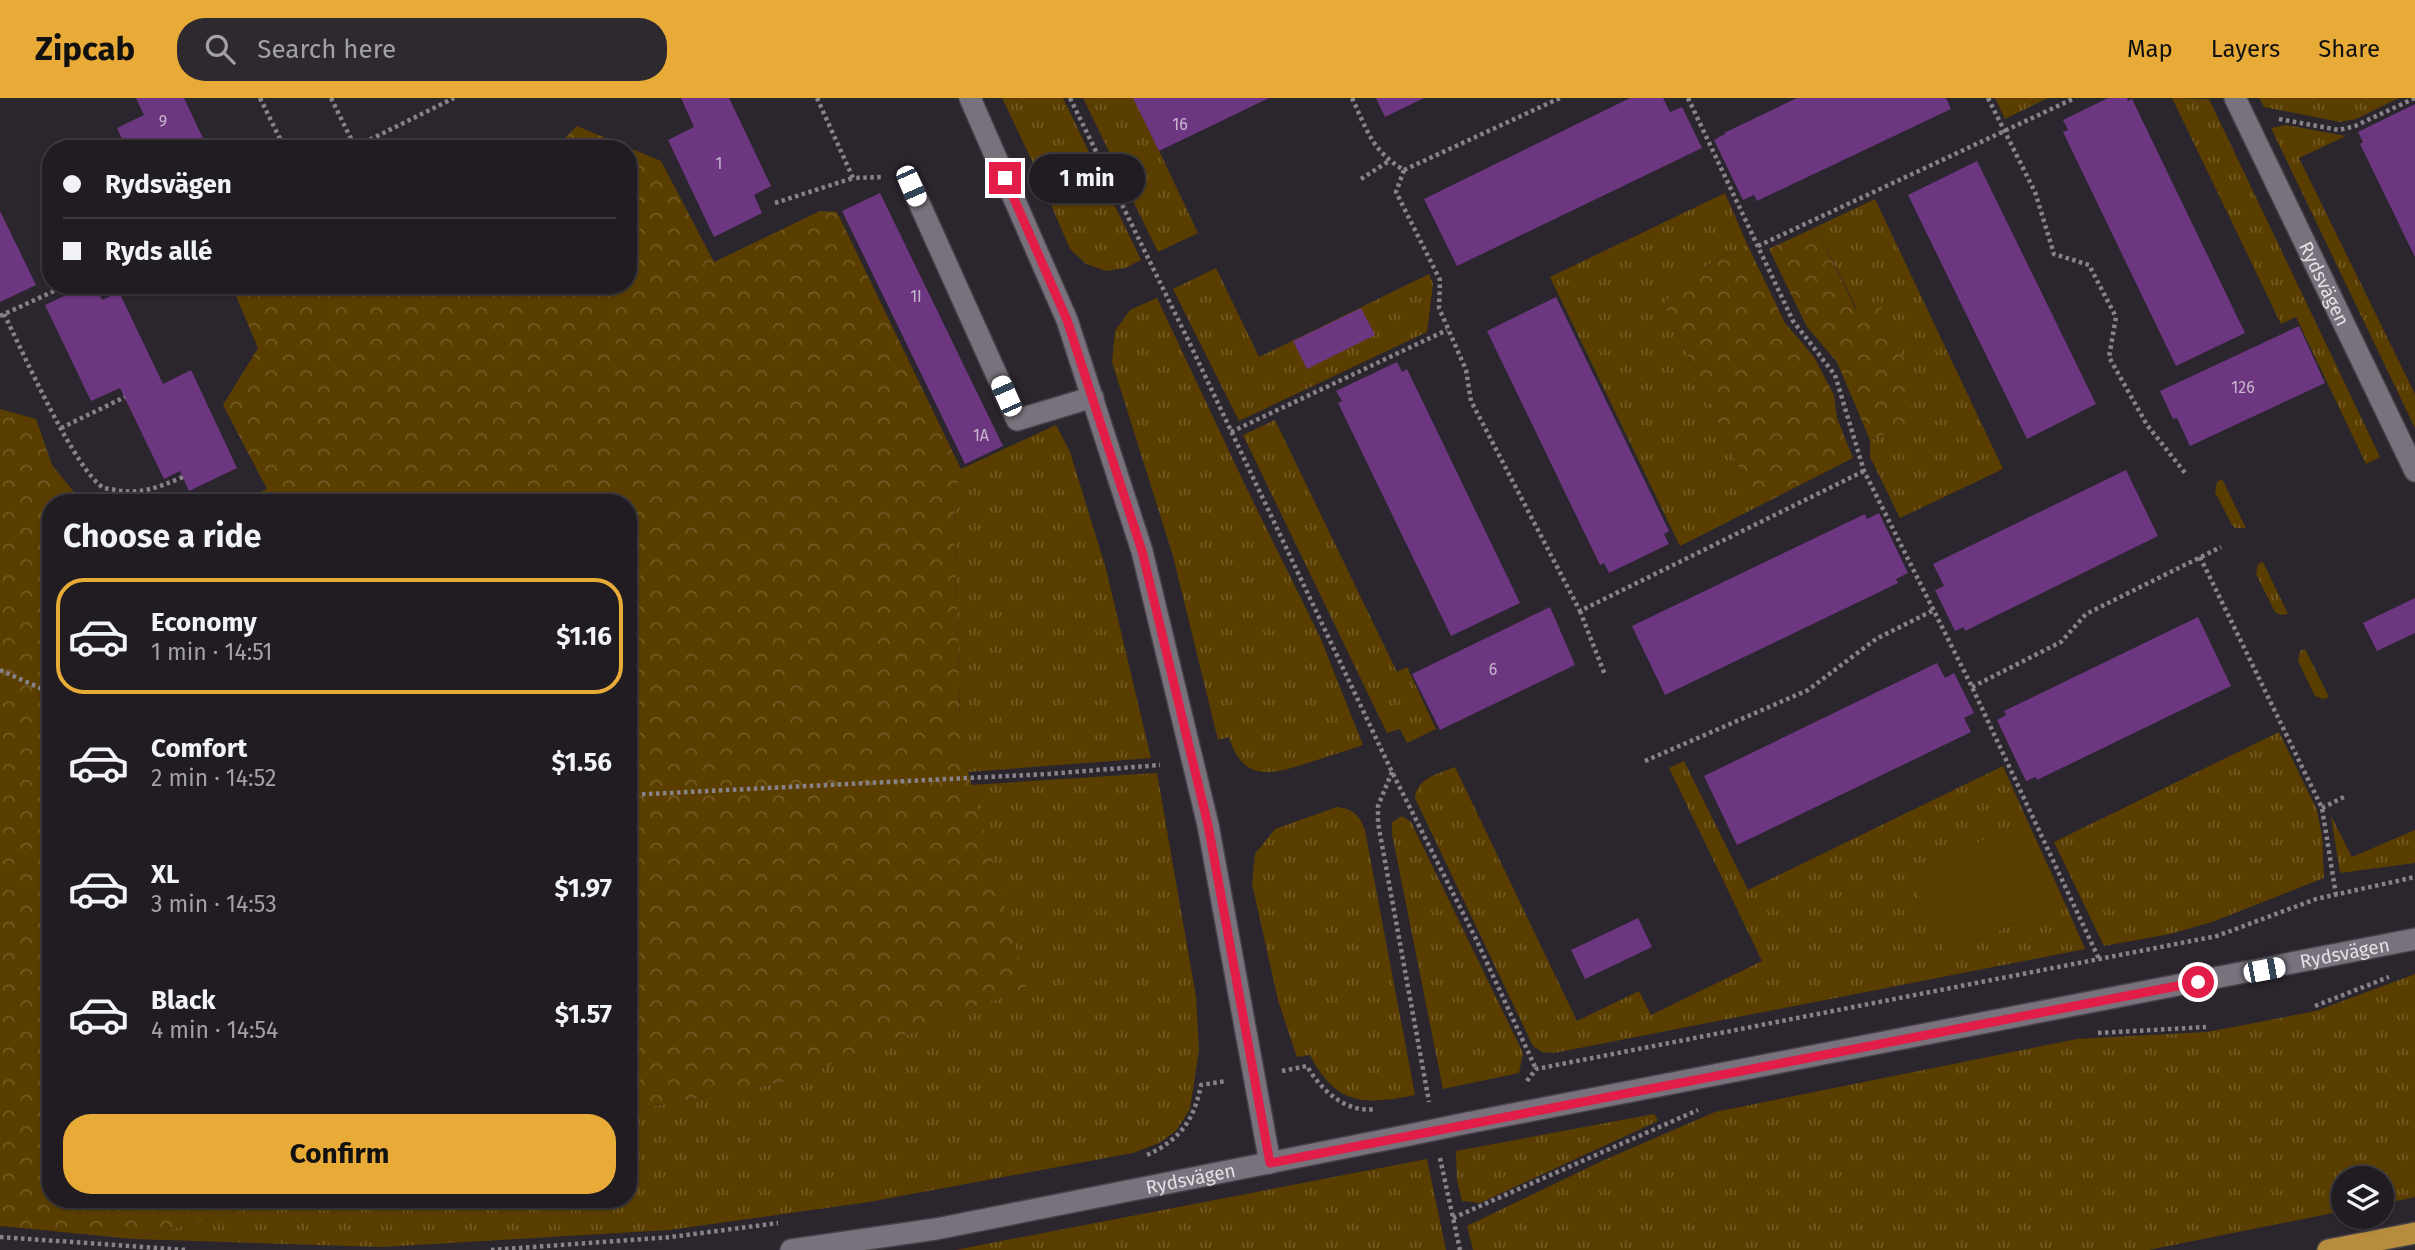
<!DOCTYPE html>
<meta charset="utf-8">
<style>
:root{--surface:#201c22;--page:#2d292f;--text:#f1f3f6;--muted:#a2a1a5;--line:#3d3a40;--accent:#e8ab37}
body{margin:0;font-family:"Fira Sans",sans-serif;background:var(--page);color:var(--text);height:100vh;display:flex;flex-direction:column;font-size:26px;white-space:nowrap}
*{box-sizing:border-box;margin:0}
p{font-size:23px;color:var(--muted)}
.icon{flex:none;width:38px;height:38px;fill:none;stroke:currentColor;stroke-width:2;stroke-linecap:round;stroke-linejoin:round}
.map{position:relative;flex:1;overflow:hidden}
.side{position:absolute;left:42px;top:396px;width:595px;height:714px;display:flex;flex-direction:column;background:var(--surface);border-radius:28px;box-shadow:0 2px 5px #0004,0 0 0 2px var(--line)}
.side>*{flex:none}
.hud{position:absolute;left:42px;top:42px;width:595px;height:154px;border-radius:28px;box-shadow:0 2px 5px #0004,0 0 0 2px var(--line);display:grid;align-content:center;height:154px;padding:0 21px;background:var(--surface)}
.controls{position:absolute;left:2331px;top:1068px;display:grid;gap:14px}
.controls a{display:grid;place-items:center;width:63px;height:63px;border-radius:50%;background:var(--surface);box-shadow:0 2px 5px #0004,0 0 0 2px var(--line);font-size:35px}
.end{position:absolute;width:32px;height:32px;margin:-16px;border:9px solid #e11d48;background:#fff;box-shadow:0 0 0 4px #fff}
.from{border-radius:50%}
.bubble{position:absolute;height:49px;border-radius:24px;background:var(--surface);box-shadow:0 2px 5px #0004,0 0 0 2px var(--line);font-size:23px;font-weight:700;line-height:49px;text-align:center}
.car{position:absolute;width:21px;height:42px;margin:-21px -10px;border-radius:9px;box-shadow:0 0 5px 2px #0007;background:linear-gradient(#fff 24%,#345 0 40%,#fff 0 76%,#345 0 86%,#fff 0)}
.hud b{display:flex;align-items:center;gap:24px;height:66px;font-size:26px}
.hud b+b{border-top:2px solid var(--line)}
.hud i{width:18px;height:18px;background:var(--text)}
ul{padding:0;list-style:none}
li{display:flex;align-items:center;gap:21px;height:116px;margin:0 14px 10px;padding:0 7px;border:4px solid transparent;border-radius:28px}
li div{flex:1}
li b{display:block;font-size:26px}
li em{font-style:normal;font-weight:700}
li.selected{border-color:var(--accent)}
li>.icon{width:63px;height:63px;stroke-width:1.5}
h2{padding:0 21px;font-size:32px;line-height:84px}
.cta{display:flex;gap:14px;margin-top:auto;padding:14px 21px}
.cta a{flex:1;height:80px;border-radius:28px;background:var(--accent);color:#111;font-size:28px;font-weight:700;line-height:80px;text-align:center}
header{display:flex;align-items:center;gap:42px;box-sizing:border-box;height:98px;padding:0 35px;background:var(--accent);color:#111}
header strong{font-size:33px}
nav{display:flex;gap:38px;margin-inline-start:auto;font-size:24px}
.search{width:490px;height:63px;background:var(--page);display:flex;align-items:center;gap:18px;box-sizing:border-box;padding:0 24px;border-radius:28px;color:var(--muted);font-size:26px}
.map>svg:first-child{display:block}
</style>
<header>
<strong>Zipcab</strong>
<div class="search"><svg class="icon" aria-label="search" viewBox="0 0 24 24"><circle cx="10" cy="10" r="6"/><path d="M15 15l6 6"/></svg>Search here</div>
<nav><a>Map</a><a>Layers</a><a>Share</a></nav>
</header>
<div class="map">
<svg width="2415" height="1152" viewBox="0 0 2415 1152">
<defs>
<pattern id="grass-tufts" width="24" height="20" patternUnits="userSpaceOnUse" patternTransform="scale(1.75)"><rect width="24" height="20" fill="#5a3e00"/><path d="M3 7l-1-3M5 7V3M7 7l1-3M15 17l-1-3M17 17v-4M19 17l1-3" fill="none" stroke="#725a25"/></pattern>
<pattern id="forest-crowns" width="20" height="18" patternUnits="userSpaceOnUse" patternTransform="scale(1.75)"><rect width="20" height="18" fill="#5a3e00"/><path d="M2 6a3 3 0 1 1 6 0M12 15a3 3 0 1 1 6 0" fill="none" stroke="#725a25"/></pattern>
</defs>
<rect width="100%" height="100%" fill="#2b252e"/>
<g fill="url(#grass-tufts)">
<polygon points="1002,0 1063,0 1141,162 1125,170 1106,173 1086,166 1070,151 1034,67"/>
<polygon points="1083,0 1134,0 1198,135 1158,154"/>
<polygon points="1995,0 2048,0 2005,21"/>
<polygon points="2172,0 2209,1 2380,359 2366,366 2296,219 2281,226"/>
<polygon points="2259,0 2399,0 2356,21 2340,24 2264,9"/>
<polygon points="2286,27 2346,38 2299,60 2415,296 2415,330 2271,30"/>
<polygon points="1725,95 1747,146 1674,186 1665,208 1757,409 1680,448 1550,179"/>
<polygon points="1875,101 2003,371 1900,420 1870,359 1870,342 1913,325 1816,129"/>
<polygon points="1216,170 1259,259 1429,176 1433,186 1427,234 1239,323 1173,191"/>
<path d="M1157,200L1245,387L1320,539L1363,647C1346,653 1328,658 1311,664C1274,676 1243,686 1229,639L1218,642L1173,458L1112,264L1115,233L1130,212Z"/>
<polygon points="1275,322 1397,574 1407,569 1436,631 1407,645 1400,631 1387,635 1243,337"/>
<polygon points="1056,327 1070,354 1106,471 1151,660 968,674 960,619 954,401 961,371"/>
<polygon points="2222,381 2246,430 2235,430 2232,427 2215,394 2217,384"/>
<polygon points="2263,464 2288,516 2281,517 2275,514 2256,476 2258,466"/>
<polygon points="2305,551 2329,599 2323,601 2315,598 2298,563 2300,553"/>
<polygon points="2279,634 2317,712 2322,738 2324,780 2212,824 2170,836 2104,848 2054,744"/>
<path d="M1684,663L1748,792L2003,668L2027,722L1910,776L1946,856L2064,803L2085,851L1554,955L1542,954L1533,948L1415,700C1417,680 1438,676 1455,669L1577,923L1639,893L1651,917L1762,863L1669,670Z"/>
<polygon points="1157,675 1196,899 1199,952 1190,1011 1176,1033 1159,1045 1133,1055 869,1104 669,1132 381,1149 134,1141 285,1101 628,1101 628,1013 789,983 1027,889 970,687"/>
<path d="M1337,709C1353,711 1360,717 1365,733L1415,997C1365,1007 1336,1008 1310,957L1297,959L1278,902L1252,786L1255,756L1275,731Z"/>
<polygon points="1402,718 1411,724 1523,955 1519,975 1443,991 1392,736 1392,724"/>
<polygon points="2331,718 2352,759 2415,732 2415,765 2340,775"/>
<polygon points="2415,876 2415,1099 2382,1106 2382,1080 2343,1080 2343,1113 2148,1152 1473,1152 1467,1128 1602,1063 1715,1014 2077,941 2207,934 2316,913"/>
<polygon points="1654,1016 1658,1023 1480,1105 1462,1103 1457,1082 1456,1053"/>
<polygon points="1427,1061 1446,1152 954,1152 955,1152"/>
</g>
<g fill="url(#forest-crowns)">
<polygon points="577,28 661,63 714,164 820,113 837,114 961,371 954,401 960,619 968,674 1027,889 789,983 628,1013 628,404 238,404 267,391 223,307 258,250 236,198 256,187 628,187 628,51 554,51"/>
<polygon points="1816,129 1856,212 1879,203 1905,263 1913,325 1870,342 1837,264 1807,229 1769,151"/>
<polygon points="1747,146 1785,225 1814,259 1834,297 1837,320 1853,360 1757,409 1665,208 1674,186"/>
<polygon points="0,311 36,321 52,367 82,404 51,404 51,1101 285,1101 134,1141 0,1128"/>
</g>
<polygon fill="#5a3e00" points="2027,722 2064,803 1946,856 1909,776"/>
<g fill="#6d3681">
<polygon points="136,0 184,0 208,51 127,51 117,30 144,17"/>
<polygon points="681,0 729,0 771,88 754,97 762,115 714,139 668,42 694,29"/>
<polygon points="1133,0 1269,0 1159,53"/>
<polygon points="1376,0 1424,0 1385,19"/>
<polygon points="1630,0 1663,0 1670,14 1682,9 1702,50 1457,168 1424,101"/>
<polygon points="1797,0 1946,0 1951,11 1757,103 1754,97 1743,102 1714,42 1725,36 1724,35"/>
<polygon points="2108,0 2127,0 2128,3 2132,1 2245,235 2176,268 2063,34 2068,32 2063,22"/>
<polygon points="2415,6 2415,159 2360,46 2363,44 2358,34"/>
<polygon points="1977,63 2096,306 2027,341 1908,97"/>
<polygon points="880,95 1003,348 965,366 842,113"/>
<polygon points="0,113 36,187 0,204"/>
<polygon points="88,187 95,187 102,202 119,194 163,286 191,272 237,370 189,393 180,373 164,381 120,290 91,303 45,207"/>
<polygon points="1556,199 1669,433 1664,436 1669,446 1609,475 1604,465 1600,467 1487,233"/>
<polygon points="1361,210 1375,237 1307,271 1293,243"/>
<polygon points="2299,228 2325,285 2190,348 2177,320 2173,321 2160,293"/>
<polygon points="1397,264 1402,274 1407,271 1520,505 1451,538 1338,305 1342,303 1336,293"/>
<polygon points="2126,372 2158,438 1965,533 1964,529 1955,533 1935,492 1944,488 1933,466"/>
<polygon points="1879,415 1908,475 1896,481 1898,485 1665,597 1632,528 1865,416 1867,421"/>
<polygon points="2415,500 2415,535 2377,553 2363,525"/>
<polygon points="1550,509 1575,567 1440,632 1412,576"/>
<polygon points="2198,519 2231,588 2037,682 2036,679 2026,683 1997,622 2006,617 2004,613"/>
<polygon points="1937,565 1945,580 1954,575 1974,615 1964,620 1971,634 1737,747 1704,678"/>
<polygon points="1638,820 1652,849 1585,881 1571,852"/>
</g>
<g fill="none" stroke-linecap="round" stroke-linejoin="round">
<g stroke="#464048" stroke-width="24">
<g id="minor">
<polyline points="970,0 1067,222 1142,453 1208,727 1270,1065"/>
<path id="s1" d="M2235,0L2415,373"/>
<polyline points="911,87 1017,322 1093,299"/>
<path id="s2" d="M1467,1025L2415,841"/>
<path id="s3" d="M791,1152L936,1131L1409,1037"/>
</g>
</g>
<g stroke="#464048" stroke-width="24">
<polyline id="highway" points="2328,1152 2415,1135"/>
</g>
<g stroke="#88838b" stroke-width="4.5" stroke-dasharray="3.5 3.5" stroke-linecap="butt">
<polyline points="260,0 285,51"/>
<polyline points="331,0 355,49"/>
<polyline points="817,0 853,80 883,79"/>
<polyline points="1070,0 1190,246 1392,674 1476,841 1536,971"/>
<path d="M1352,0C1367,32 1372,53 1404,72L1396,94L1440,182L1439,210L1466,272L1471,303L1580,513L1864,373"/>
<polyline points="1688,0 1793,223 1835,277 1864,373 1972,589 2099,861"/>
<polyline points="1988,0 2035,94 2054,156 2089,167 2116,219 2109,259 2147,327 2186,376"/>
<polyline points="2279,21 2339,32 2355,28 2415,0"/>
<polyline points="351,51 454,0"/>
<polyline points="1404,72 1560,0"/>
<polyline points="1361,81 1389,63"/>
<polyline points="775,105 853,80"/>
<polyline points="1758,148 2075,0"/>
<path d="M4,216C21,250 76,375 104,390C108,391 112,391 115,392C141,397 159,389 183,379"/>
<polyline points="0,218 67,187"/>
<polyline points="61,330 125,299"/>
<polyline points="1231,334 1447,232"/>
<polyline points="2200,459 2322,710 2336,797"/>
<polyline points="1580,513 1605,577"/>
<polyline points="0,572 51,595"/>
<polyline points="1972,589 2061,544 2086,516 2221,449"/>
<polyline points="1645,663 1808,592 1876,541 1934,512"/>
<polyline points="1392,674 1378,708 1378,725 1429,1004"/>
<polyline points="628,697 1048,676 1160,667"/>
<polyline points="2322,710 2344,699"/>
<polyline points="2315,908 2389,879"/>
<polyline points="2098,935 2206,929"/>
<path d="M1282,973L1307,968C1320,991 1345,1015 1374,1011"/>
<polyline points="1527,983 1536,971 2217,838 2316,801 2415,779"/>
<path d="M1147,1057C1181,1041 1194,1022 1201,987L1226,983"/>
<polyline points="1440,1060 1460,1152"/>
<polyline points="1453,1120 1698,1012"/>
<polyline points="0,1139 187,1152"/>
<polyline points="491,1152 671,1139 778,1125"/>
</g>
<use href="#minor" stroke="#79727c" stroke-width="21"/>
<use href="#highway" stroke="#b78c3d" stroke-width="21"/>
<g stroke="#464048" stroke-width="24" stroke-linecap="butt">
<polyline id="minor-bridge" points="1409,1037 1467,1025"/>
</g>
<use href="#minor-bridge" stroke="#79727c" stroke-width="21"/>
</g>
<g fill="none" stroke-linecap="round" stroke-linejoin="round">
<polyline stroke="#e11d48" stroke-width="9" points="1005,80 1067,222 1142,453 1208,727 1270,1065 2198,884"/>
</g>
<g text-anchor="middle" stroke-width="6" stroke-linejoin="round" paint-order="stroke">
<g font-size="16" fill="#c6b6cd">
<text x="163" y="29">9</text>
<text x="1180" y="32">16</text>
<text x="719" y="71">1</text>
<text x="916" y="204">1I</text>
<text x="2243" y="295">126</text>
<text x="981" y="343">1A</text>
<text x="1493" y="577">6</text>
</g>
<g font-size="19" fill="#e4e0e6" stroke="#2b252e">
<text dy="7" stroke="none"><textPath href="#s1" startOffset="206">Rydsvägen</textPath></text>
<text dy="7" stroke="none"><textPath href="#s2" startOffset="894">Rydsvägen</textPath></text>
<text dy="7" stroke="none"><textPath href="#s3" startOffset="406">Rydsvägen</textPath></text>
</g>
</g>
</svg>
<div class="controls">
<a><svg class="icon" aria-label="layers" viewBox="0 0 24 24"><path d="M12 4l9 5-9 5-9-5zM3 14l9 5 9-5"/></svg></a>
</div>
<i class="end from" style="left:2198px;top:884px"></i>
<i class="end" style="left:1005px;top:80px"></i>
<div class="bubble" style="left:1029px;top:56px;width:116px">1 min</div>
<i class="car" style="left:911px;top:88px;rotate:156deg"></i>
<i class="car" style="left:1006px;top:298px;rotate:336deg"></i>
<i class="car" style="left:2264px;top:872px;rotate:79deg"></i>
<div class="hud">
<b><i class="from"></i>Rydsvägen</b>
<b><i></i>Ryds allé</b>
</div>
<section class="side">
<h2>Choose a ride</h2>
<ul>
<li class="selected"><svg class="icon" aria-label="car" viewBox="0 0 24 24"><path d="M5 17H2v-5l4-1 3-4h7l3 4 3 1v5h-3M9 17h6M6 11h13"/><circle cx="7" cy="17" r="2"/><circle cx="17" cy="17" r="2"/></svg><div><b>Economy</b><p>1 min · 14:51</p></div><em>$1.16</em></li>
<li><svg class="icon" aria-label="car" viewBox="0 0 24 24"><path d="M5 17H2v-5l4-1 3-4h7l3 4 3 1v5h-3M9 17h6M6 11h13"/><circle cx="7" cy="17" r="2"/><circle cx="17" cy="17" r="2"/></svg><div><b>Comfort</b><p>2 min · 14:52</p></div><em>$1.56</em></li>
<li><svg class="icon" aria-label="car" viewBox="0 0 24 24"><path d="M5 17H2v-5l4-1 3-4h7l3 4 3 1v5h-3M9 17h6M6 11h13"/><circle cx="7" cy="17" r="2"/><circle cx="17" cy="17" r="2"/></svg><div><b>XL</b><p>3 min · 14:53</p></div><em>$1.97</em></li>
<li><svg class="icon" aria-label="car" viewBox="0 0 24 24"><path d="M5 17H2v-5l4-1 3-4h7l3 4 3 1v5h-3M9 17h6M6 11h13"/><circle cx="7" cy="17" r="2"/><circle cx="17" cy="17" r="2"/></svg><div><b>Black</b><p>4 min · 14:54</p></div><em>$1.57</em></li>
</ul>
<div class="cta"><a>Confirm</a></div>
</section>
</div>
